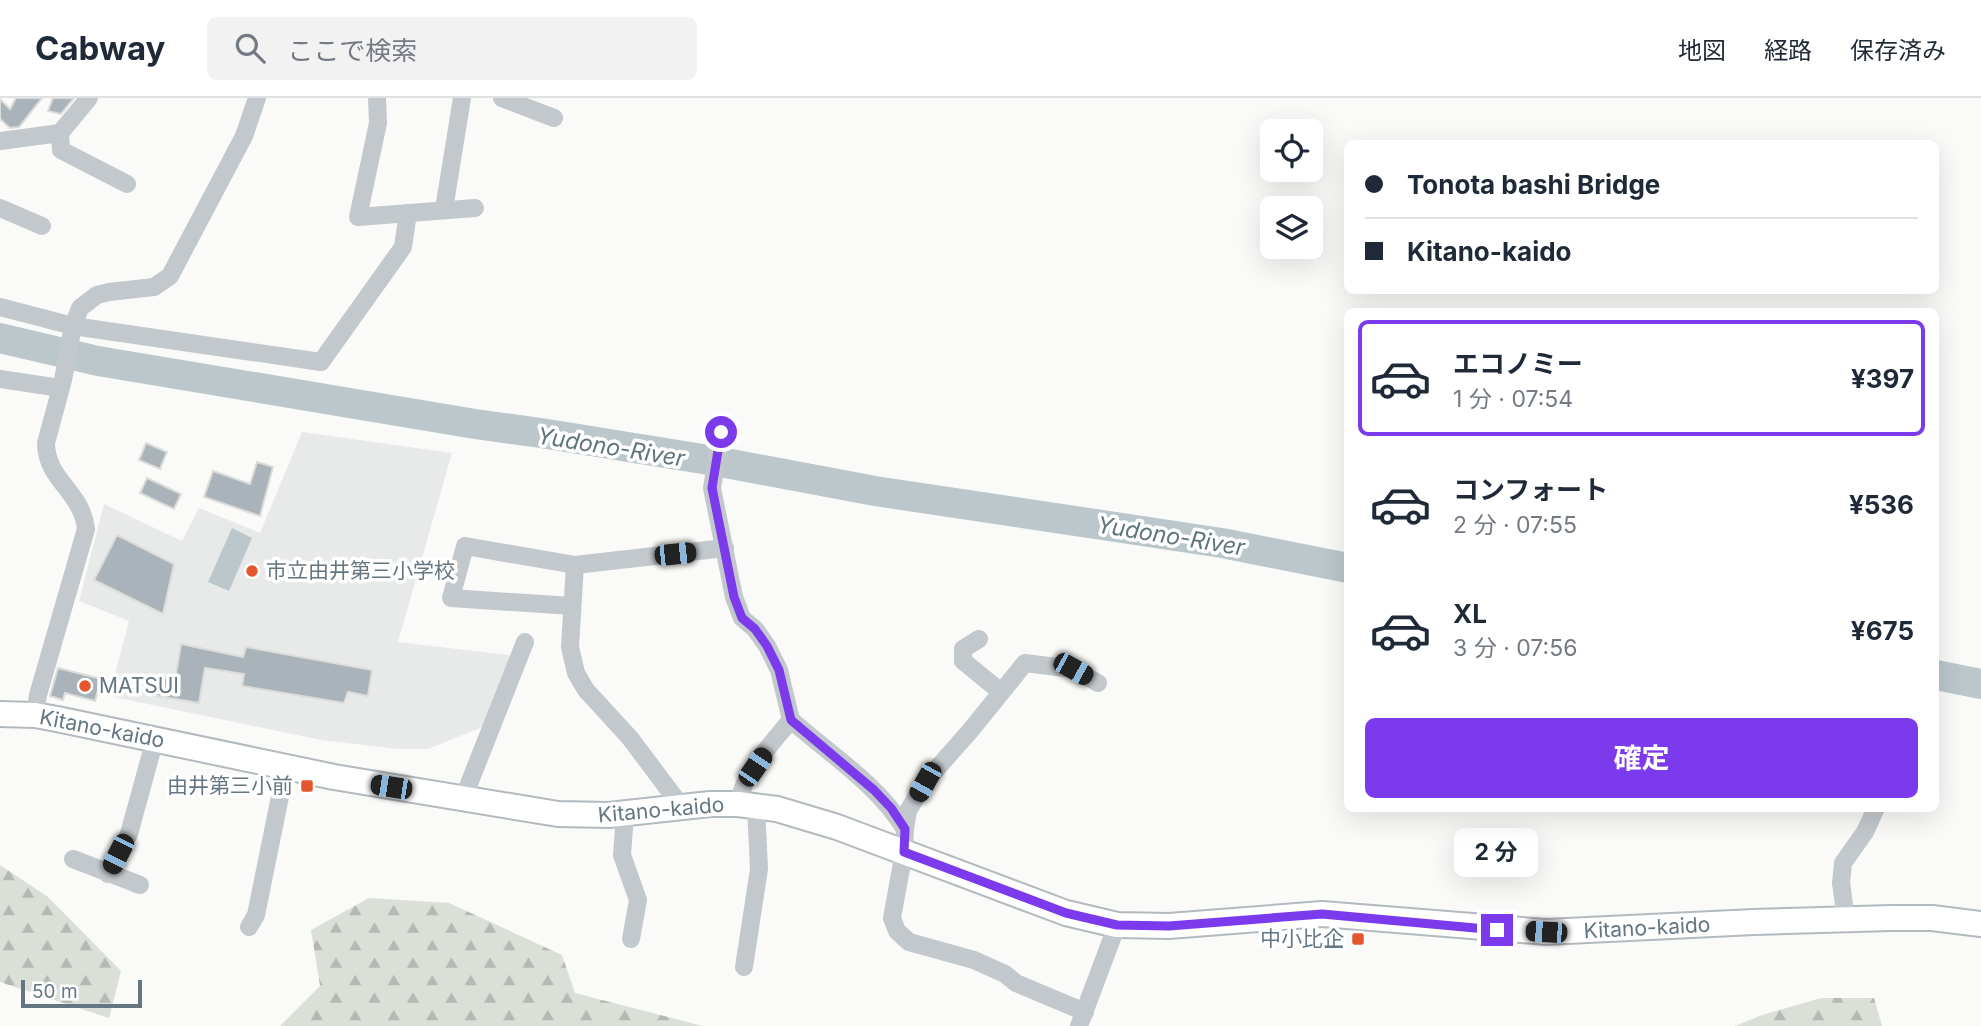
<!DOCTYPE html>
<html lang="ja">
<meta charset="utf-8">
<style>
:root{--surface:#fff;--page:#f2f2f3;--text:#1f2937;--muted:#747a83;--line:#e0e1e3;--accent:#7c3aed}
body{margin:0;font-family:Inter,"Noto Sans JP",sans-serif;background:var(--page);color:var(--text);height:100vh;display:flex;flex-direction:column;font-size:26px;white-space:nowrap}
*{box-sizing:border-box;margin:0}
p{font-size:23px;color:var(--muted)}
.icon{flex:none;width:38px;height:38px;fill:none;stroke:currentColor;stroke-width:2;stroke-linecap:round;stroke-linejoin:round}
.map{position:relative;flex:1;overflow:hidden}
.sheet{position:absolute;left:1344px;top:210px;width:595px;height:504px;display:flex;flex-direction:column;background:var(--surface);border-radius:10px;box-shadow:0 7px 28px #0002}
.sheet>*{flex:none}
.hud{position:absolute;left:1344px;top:42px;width:595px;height:154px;border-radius:10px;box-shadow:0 7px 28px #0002;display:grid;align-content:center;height:154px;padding:0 21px;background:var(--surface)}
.controls{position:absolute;left:1260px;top:21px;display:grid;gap:14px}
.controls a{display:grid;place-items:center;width:63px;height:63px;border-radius:10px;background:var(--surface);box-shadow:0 7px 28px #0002;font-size:35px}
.scale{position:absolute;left:21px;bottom:18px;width:121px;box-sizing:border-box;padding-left:7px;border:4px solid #657683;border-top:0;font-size:19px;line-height:24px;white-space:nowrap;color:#657683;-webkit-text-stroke:5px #fff;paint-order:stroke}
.end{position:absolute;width:32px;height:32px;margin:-16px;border:9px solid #7c3aed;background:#fff;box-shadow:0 0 0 4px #fff}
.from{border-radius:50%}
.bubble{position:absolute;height:49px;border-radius:10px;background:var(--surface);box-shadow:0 7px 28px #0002;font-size:23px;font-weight:700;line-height:49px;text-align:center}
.car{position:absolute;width:21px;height:42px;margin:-21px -10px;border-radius:9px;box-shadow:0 0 5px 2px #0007;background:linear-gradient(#222 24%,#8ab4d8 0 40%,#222 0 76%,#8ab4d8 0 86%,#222 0)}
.hud b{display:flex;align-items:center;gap:24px;height:66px;font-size:26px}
.hud b+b{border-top:2px solid var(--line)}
.hud i{width:18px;height:18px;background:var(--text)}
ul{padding:12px 0 0;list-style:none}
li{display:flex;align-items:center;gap:21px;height:116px;margin:0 14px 10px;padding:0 7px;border:4px solid transparent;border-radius:10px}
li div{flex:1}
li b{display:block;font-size:26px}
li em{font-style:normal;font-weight:700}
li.current{border-color:var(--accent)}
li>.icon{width:63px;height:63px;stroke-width:1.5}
.action{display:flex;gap:14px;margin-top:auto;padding:14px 21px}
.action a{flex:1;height:80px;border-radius:10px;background:var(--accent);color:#fff;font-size:28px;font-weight:700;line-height:80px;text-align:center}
header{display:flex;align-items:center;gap:42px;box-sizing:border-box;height:98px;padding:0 35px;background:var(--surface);border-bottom:2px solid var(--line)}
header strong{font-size:33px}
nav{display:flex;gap:38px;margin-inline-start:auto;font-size:24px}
.search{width:490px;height:63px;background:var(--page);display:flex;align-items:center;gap:18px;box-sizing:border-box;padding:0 24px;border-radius:10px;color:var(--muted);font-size:26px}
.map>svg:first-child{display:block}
</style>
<header>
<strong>Cabway</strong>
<div class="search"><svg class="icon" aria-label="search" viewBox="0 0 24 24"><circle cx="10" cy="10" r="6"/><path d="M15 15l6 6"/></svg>ここで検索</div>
<nav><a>地図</a><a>経路</a><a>保存済み</a></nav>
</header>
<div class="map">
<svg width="1981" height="928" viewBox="0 0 1981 928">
<defs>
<pattern id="forest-firs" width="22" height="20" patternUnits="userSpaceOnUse" patternTransform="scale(1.75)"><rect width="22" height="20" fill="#dadfd7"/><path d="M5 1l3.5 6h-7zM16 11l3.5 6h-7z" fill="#b4b9b4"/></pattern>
</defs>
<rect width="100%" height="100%" fill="#fafaf8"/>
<polygon fill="#e8e9e9" points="302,334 452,355 398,544 516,558 485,628 428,651 398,651 321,642 109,598 129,523 79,503 104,406 182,443 199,410 260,435"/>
<g fill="url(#forest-firs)">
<polygon points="0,767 48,799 121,873 109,920 0,884"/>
<polygon points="369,800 449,805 562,857 575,895 703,928 280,928 320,888 311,832"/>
<polygon points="1821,900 1874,900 1882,928 1735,928 1762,917"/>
</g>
<polygon fill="#bbc7cb" points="232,430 252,440 229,493 208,484"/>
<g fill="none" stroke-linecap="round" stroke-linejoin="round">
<g stroke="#bbc7cb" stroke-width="30">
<polyline points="0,240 98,263 475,326 541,335 715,363 875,393 1222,445 1348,470"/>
<polyline points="1936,577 1981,586"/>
</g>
</g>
<g fill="#aab3b9" stroke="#dcdcda" stroke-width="2">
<polygon points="16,0 42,0 19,29 10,30 0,21 0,1 10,11"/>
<polygon points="53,0 74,0 61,16 48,13"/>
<polygon points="146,345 167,354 160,371 139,362"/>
<polygon points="257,364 273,369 260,418 204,399 213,373 250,386"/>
<polygon points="147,380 181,396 174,411 140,395"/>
<polygon points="117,437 174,466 163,516 94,482"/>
<polygon points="181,546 243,559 246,549 372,572 368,598 348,594 344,605 242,588 244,576 205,570 199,605 146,596 149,577 175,582"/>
<polygon points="58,570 101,581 95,603 65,595 63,602 50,598"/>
</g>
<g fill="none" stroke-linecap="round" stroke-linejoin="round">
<g stroke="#b3babf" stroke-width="28">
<polyline id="secondary" points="0,616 35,617 57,621 334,679 558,716 609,717 710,706 738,706 777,711 837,729 1066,815 1117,827 1169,828 1322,816 1546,834 1754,824 1891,820 1932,820 1981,826"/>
</g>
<g stroke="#c3c8cc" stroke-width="18">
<polyline points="377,0 378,25 358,119 475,110"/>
<polyline points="502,0 554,20"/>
<polyline points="60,35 89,0"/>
<polyline points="0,43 60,35 61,52 127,86"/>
<polyline points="0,110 42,128"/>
<polyline points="444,111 462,0"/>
<polyline points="0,209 73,228 321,264 403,149 408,115"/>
<polyline points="0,281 60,290"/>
<path d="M721,334L712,390L734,499L742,520L755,531L767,548L779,572L791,622C770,647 745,673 738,706"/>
<polyline points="572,508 451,500 465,448 575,467"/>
<polyline points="979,541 963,551 963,563 1001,594"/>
<path d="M35,617L38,597L86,431C82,393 46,382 46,345L63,282L73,228L80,210L97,197L109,194L154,189L170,178L244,38L257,0"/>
<path d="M791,622C831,657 877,686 905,731"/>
<polyline points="463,701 525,544"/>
<polyline points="681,708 630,640 586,592 576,575 570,549 575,467 725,450"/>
<polyline points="625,716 622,757 638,802 631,841"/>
<polyline points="73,761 140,787"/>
<polyline points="108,776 129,736 155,641"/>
<polyline points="1846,821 1841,785 1843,765 1865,734 1876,710"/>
<polyline points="249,829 256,817 286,669"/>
<polyline points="744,869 759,771 756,708"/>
<polyline points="1085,914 1016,885 1005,876 974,862 909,844 897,833 892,820 904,754 905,731 908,713 925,684 970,633 1025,565 1073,571 1098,585"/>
<polyline points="1079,928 1117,827"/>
</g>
<use href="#secondary" stroke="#fff" stroke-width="24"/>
</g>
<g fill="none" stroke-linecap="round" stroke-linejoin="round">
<polyline stroke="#7c3aed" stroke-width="9" points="721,334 712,390 734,499 742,520 755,531 767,548 779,572 791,622 874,692 891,710 905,731 904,754 1066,815 1117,827 1169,828 1322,816 1497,832"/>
</g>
<g fill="#e4572e" stroke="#fff" stroke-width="2.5">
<circle cx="252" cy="473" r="7"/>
<circle cx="85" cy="588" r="7"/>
<rect x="300" y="681" width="14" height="14" rx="3.5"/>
<rect x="1351" y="834" width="14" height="14" rx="3.5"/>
</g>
<g text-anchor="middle" stroke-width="7" stroke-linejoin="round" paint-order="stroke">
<g font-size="21" fill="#657683" stroke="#fff" text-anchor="start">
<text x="266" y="480">市立由井第三小学校</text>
<text x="99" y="595">MATSUI</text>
<text x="293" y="695" text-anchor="end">由井第三小前</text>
<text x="1344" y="848" text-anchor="end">中小比企</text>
</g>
<g font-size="21" fill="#657683" stroke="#fff">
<text transform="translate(102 631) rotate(11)" y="7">Kitano-kaido</text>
<text transform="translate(661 712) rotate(-5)" y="7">Kitano-kaido</text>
<text transform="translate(1647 830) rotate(-3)" y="7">Kitano-kaido</text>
</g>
<g font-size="23" font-style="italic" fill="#60757c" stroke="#fff">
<text transform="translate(611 349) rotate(9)" y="8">Yudono-River</text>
<text transform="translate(1171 438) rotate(9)" y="8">Yudono-River</text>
</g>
</g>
</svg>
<div class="controls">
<a><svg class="icon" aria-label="locate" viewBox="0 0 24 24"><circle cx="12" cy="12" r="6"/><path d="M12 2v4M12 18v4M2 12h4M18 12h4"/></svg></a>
<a><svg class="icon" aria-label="layers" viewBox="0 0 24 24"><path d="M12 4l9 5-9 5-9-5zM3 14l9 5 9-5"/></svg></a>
</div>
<div class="scale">50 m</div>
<i class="end from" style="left:721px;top:334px"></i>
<i class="end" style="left:1497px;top:832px"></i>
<div class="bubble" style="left:1454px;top:730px;width:84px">2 分</div>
<i class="car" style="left:675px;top:456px;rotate:84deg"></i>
<i class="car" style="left:1073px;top:571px;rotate:119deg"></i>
<i class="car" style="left:755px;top:669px;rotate:34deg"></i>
<i class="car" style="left:925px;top:684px;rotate:209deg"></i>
<i class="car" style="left:391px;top:689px;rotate:279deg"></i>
<i class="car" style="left:118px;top:756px;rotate:207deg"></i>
<i class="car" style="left:1546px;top:834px;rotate:273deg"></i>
<div class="hud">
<b><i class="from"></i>Tonota bashi Bridge</b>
<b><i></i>Kitano-kaido</b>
</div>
<section class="sheet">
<ul>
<li class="current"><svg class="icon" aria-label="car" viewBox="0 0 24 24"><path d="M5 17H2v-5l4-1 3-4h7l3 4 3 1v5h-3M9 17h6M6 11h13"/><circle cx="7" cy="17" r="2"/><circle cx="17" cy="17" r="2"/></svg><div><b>エコノミー</b><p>1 分 · 07:54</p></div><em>¥397</em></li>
<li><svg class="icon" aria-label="car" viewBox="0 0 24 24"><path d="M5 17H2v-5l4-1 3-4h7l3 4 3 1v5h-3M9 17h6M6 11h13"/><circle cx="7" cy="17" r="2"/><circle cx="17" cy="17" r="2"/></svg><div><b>コンフォート</b><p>2 分 · 07:55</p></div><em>¥536</em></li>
<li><svg class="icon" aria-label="car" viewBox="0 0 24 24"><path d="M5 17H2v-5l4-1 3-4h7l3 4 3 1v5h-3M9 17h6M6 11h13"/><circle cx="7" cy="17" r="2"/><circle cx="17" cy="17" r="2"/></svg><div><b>XL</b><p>3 分 · 07:56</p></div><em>¥675</em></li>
</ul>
<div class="action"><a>確定</a></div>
</section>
</div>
